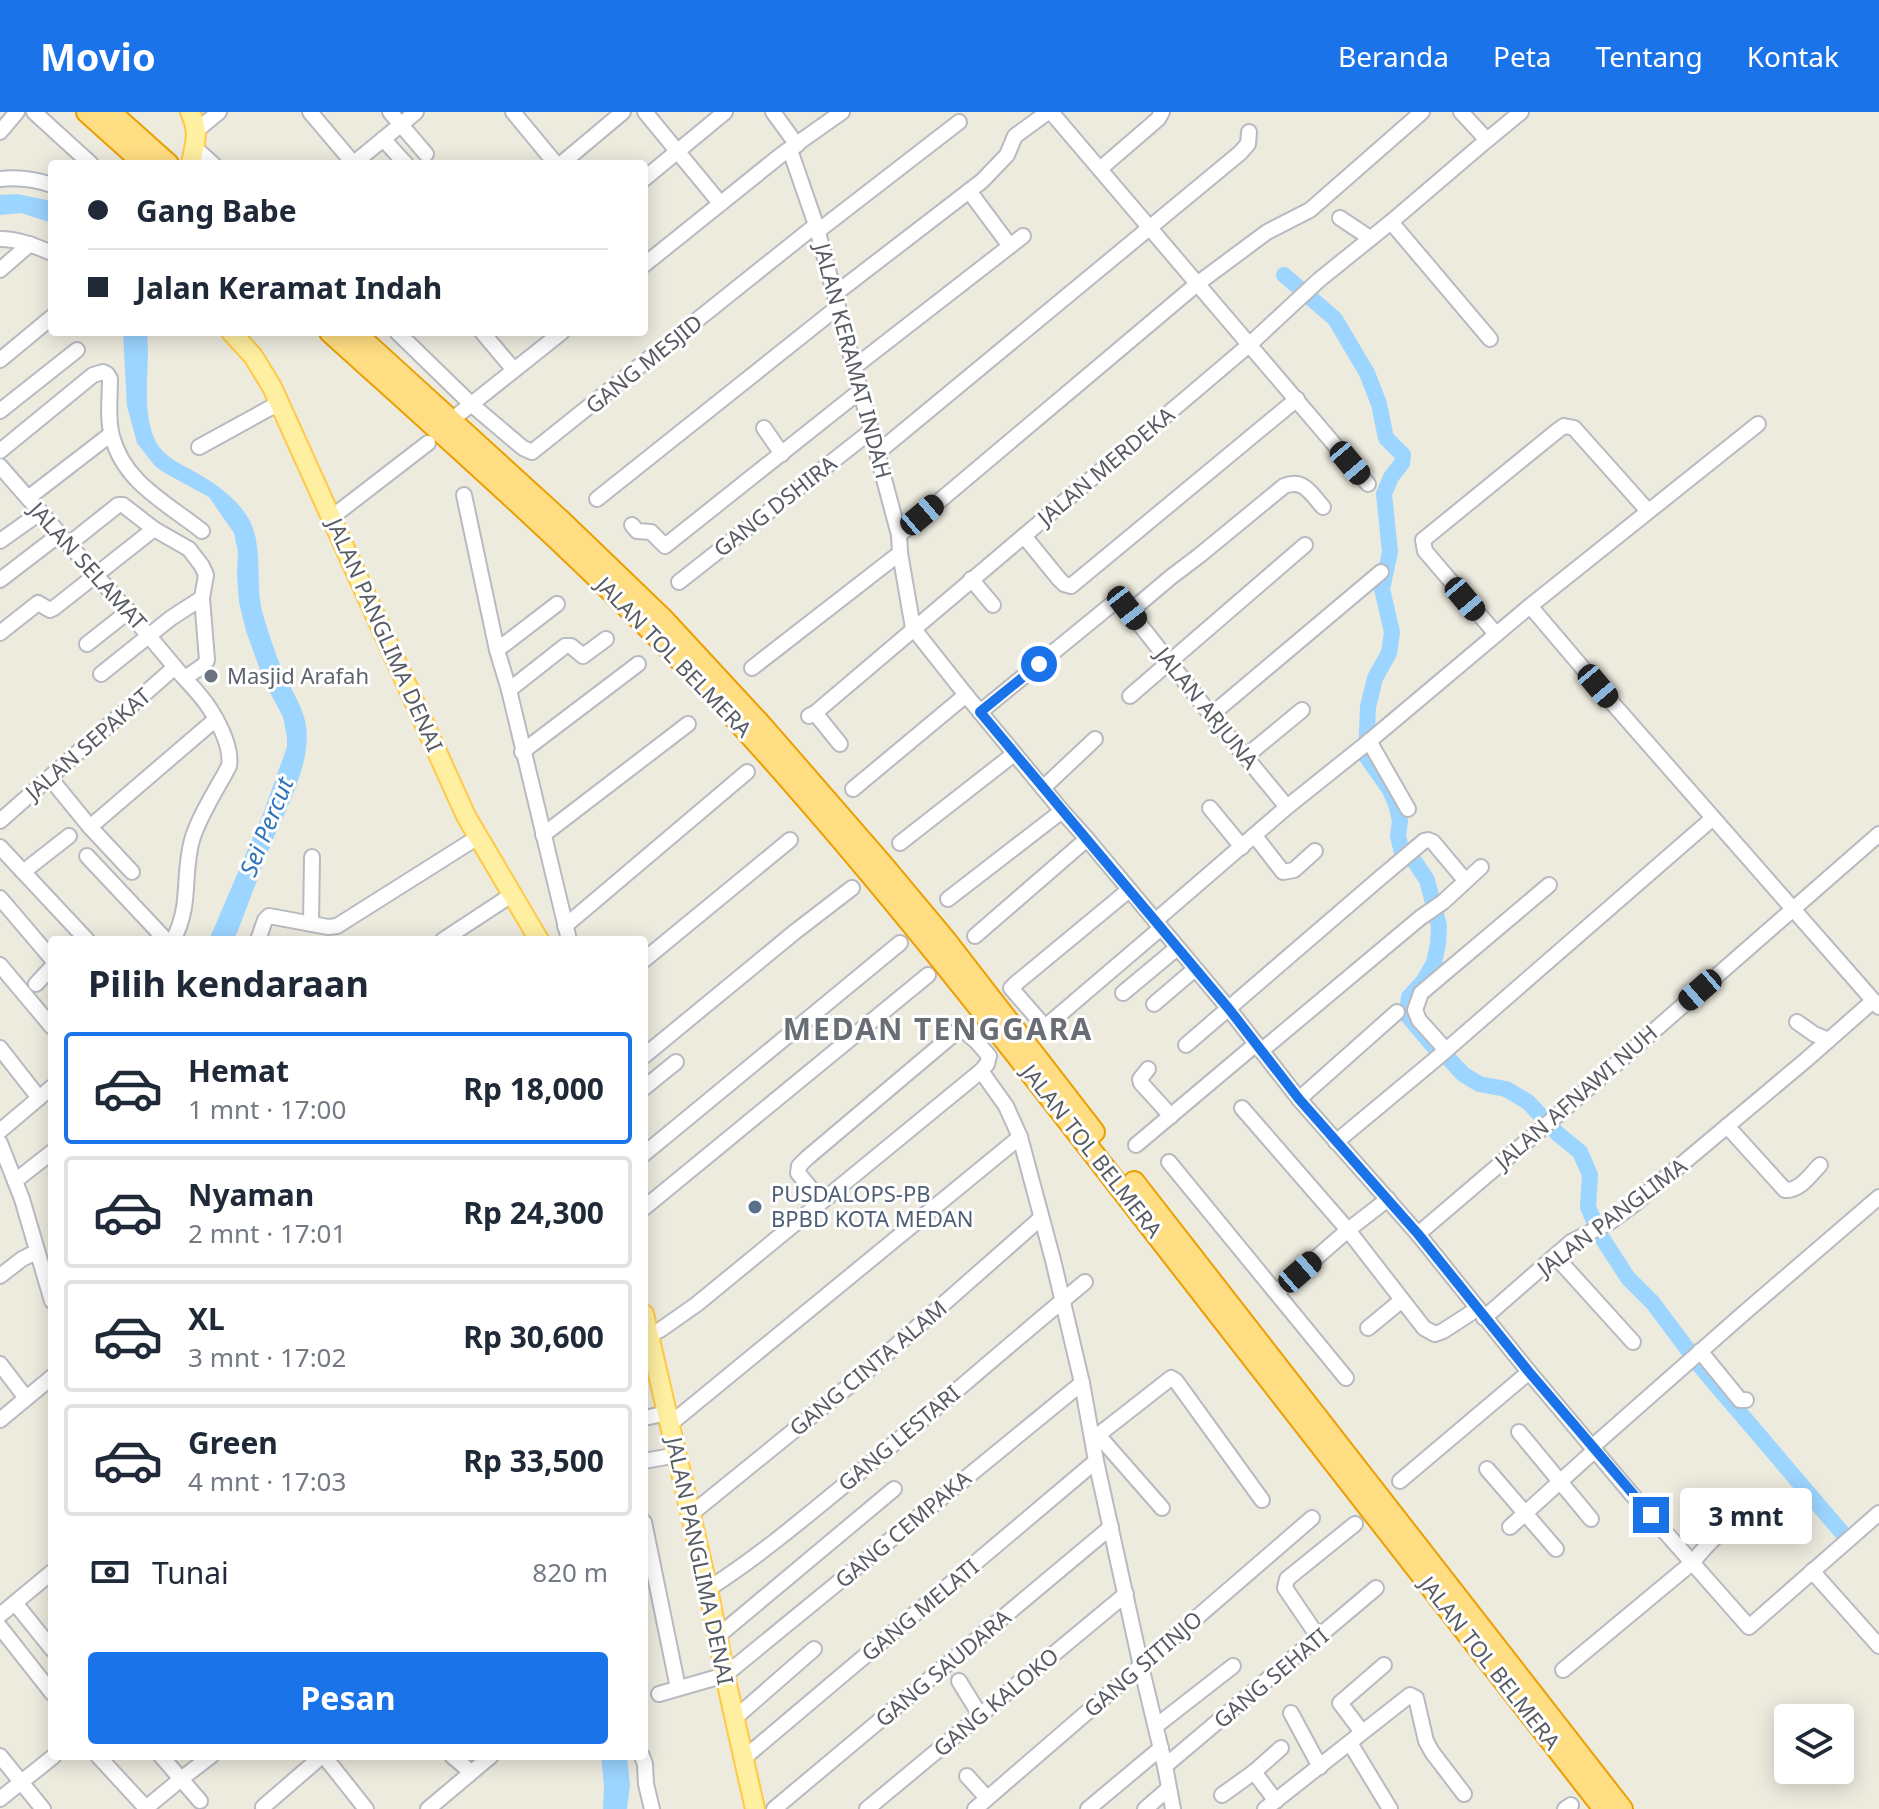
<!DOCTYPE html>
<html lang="id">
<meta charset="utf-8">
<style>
:root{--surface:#fff;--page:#f6f6f7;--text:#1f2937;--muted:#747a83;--line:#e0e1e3;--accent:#1a73e8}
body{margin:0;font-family:"Noto Sans",sans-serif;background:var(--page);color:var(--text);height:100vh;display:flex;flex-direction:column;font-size:30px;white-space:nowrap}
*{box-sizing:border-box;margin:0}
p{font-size:26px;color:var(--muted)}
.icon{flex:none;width:44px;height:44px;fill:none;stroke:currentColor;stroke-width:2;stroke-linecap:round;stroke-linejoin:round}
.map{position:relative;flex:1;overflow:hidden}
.drawer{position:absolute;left:48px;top:824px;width:600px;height:824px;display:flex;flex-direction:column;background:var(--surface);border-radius:8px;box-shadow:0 4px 20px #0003}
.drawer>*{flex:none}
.hud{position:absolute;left:48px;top:48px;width:600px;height:176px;border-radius:8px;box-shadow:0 4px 20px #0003;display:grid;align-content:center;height:176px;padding:0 40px;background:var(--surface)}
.fabs{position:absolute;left:1774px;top:1592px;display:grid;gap:16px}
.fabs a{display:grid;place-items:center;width:80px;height:80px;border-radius:8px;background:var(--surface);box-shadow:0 4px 20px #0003;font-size:40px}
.end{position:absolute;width:36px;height:36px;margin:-18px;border:10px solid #1a73e8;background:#fff;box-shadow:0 0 0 4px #fff}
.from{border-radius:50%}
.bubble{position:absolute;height:56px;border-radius:8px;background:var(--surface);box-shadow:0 4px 20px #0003;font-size:26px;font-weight:700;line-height:56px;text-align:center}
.car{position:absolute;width:24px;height:48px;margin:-24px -12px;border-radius:10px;box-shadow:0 0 6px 2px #0007;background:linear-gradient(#222 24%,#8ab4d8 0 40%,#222 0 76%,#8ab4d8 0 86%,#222 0)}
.hud b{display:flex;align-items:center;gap:28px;height:76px;font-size:30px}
.hud b+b{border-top:2px solid var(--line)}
.hud i{width:20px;height:20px;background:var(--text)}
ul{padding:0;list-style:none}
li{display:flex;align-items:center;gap:24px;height:112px;margin:0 16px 12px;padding:0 24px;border:4px solid var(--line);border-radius:8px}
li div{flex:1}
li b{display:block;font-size:30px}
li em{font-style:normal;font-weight:700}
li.active{border-color:var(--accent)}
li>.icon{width:72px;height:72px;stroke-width:1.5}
h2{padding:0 40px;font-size:36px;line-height:96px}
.pay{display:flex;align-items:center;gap:20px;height:88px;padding:0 40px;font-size:30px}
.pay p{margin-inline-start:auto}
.action{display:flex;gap:16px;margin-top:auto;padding:16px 40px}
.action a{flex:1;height:92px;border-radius:8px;background:var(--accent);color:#fff;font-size:32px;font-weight:700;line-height:92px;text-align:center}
header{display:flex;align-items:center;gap:48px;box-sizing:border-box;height:112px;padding:0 40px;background:var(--accent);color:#fff}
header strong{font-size:38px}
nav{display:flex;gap:44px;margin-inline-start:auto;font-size:28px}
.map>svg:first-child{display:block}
</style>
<header>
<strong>Movio</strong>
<nav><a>Beranda</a><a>Peta</a><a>Tentang</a><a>Kontak</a></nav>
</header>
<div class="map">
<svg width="1879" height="1697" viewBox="0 0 1879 1697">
<rect width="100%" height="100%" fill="#edeade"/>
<g fill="#9cd5ff">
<polygon points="17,82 52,89 52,111 21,101 0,103 0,83"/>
<path d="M123,220H147C151,255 140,295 155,328C164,347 186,354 202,364C219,374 237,388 247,404C264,430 255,468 262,499C268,519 275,542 284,562C290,576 300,590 304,605C316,645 286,696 271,732C258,764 247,796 234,828H209L263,702L287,635V625L283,605L264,569L246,519L239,490L237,463L238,440L234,421L209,385L163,360L155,354L137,331L127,294Z"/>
<polygon points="601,1644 627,1644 630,1673 627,1697 603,1697 604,1673"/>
</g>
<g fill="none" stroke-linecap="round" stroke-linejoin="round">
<polyline stroke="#9cd5ff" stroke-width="16" points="1284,163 1335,207 1367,261 1379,292 1386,326 1403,343 1402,351 1391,365 1384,382 1390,440 1382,477 1392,520 1389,541 1375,566 1368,595 1366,644 1390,678 1396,692 1400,709 1398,724 1402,741 1415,750 1427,768 1439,814 1438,832 1434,851 1423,870 1409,885 1407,903 1434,935 1449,947 1463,962 1479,972 1506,977 1528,990 1558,1022 1580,1040 1590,1063 1588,1095 1600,1123 1628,1166 1653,1191 1700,1254 1844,1423"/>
<g stroke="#b7bac0" stroke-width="18">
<g id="minor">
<polyline points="34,0 91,52"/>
<polyline points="310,0 354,52"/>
<polyline points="390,0 426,42"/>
<polyline points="513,0 556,52"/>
<polyline points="645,0 720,91"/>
<polyline points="773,0 797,33"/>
<polyline points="1051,0 1368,372"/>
<polyline points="197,18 219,0"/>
<polyline points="0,20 17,0"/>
<polyline points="383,27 406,52"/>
<polyline points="1487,28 1521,0"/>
<polyline points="194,35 213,52"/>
<polyline points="790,38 816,113 899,423 900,441 913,516 966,583 1062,699 1087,727 1229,897 1299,987 1418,1122 1529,1260 1629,1379 1749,1515 1879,1401"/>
<polyline points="353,52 416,0"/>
<polyline points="561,52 623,0"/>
<polyline points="1100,57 1158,7 1162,0"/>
<path d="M0,67C18,65 34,67 52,73"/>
<polyline points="644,67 725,0"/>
<polyline points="969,79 1010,134"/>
<polyline points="1340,106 1370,126"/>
<polyline points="1391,110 1490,227"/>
<polyline points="818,119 959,10"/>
<path d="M0,127C19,127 35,134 52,141"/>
<polyline points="644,153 781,43 842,0"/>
<polyline points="0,158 30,132"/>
<polyline points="835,182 982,69 1007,43 1015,24 1048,0"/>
<polyline points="397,220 471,292 523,336 532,340 816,113"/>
<polyline points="482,220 514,258"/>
<polyline points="0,248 52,205"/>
<polyline points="853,256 1023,124"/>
<polyline points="0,299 77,238"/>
<polyline points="459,302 562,220"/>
<polyline points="764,316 782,342"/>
<polyline points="199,335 279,291"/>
<path d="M0,339L93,263L103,260L107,262L110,267C110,285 107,306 112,324C124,371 167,391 202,419"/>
<polyline points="877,341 1240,41 1248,32 1249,20"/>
<path d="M0,354C58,421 118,486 174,554C186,569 200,581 210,597C220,613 232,635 229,654C217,677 199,704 192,728C182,764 192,793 173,828"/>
<polyline points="464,383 497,538 509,578 569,828"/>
<polyline points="28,386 111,322"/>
<polyline points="597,387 838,195"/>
<polyline points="332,405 428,331"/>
<polyline points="632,413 637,419 651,420 665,434 860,279"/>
<polyline points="899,423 1197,172 1267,120 1310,98 1422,0"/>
<polyline points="1024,424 1059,467 1064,472 1071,474 1297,287"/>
<polyline points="0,429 41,400"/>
<polyline points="69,432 118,393 123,393 154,417 189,437 202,454 206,463 202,486 207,548 204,553 185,566"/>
<polyline points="971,467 993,493"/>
<polyline points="0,468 60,422"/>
<polyline points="679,470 871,319"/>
<polyline points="1530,494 1615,594 1879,895"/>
<polyline points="1127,496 1211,603 1287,695"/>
<polyline points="0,521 38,491 50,498 54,496 154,417"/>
<polyline points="1496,522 1425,439 1423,428 1557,319 1564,314 1574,316 1648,399"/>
<polyline points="87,532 129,499"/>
<polyline points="497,538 557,492"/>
<polyline points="752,556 900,441"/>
<polyline points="101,562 171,506 202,486"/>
<polyline points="509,578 565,534 571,534 583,544 606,527"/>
<polyline points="1130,584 1305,433"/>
<path d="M980,600L1111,493L1118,490L1127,496H1134L1139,492L1171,465L1200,443L1284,374C1304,366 1311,382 1323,395"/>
<polyline points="815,601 840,632"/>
<polyline points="1211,603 1381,460"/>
<polyline points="809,604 815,601 1249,233 1319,168 1391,110 1487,28 1461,0"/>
<polyline points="1369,629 1408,697"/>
<polyline points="522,640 638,552"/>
<polyline points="1245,645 1302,598"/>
<polyline points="50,666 90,715"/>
<polyline points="1043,676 1095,627"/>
<polyline points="853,677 966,583"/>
<polyline points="1210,696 1242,735"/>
<polyline points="0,709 175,555"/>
<polyline points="543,723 688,612"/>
<polyline points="1255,724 1283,760 1294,758 1315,739"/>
<polyline points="900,731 1014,642"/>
<polyline points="0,735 87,828"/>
<polyline points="87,744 166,828"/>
<polyline points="23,760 69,724"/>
<polyline points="132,760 90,715 216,607"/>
<polyline points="0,786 52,847"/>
<polyline points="948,787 1062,699"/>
<polyline points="1155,809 1287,695 1367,631 1530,494 1758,312"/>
<polyline points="311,812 312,745"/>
<polyline points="565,814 747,660"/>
<polyline points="975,824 1087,727"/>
<polyline points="258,828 265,808 269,804 328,815 337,814 478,725"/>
<polyline points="443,828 513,782"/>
<polyline points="644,848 790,728"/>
<polyline points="0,853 52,915"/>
<polyline points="36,872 52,855"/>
<polyline points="1014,873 1129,778"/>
<polyline points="1011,876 1045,915 1161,816"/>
<polyline points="1123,881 1177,836"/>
<polyline points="1154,892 1195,857"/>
<polyline points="1797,910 1814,922 1829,928"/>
<polyline points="1186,933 1380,766 1424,729 1428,728 1433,730 1464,767 1468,767 1481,755"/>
<polyline points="0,936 39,986"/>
<polyline points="1446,938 1419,908 1415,898 1421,881 1549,773"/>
<polyline points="1261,939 1420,806 1443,790 1468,767"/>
<polyline points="644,944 796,819 852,776"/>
<polyline points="1148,957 1140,967 1141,971 1171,1004"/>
<polyline points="981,959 1006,994 1020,1025 1053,1148 1082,1271 1096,1349 1141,1554 1165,1654 1173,1697"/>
<polyline points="644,976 676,950"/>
<polyline points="1299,987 1397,900"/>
<polyline points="1242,996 1348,1118 1424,1216 1435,1222 1443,1219 1477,1197"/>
<path d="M1727,1014L1785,1078C1800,1079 1810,1063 1820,1053"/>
<polyline points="0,1019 52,975"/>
<polyline points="1336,1030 1437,946 1713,706"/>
<polyline points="0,1031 22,1087 52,1189"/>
<polyline points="1136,1033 1256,932"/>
<polyline points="644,1042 900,831"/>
<polyline points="1169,1050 1346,1266"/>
<polyline points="15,1069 52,1040"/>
<polyline points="644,1096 928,863"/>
<polyline points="1418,1122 1561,1000 1879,722"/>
<polyline points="1556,1145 1633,1230"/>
<polyline points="0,1164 22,1147 36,1140"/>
<polyline points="1277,1180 1348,1118 1388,1087"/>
<polyline points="1484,1206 1571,1130 1610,1110 1633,1093 1806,948 1873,889"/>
<polyline points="1368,1216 1402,1188"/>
<polyline points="644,1226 660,1218 697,1192 981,959 987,952 989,944 977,930 961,916 807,1046 799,1054 798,1061 821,1089"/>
<polyline points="1700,1239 1740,1288 1746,1288"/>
<polyline points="0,1252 26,1286"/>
<polyline points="644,1306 668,1301"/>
<polyline points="0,1308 52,1265"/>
<polyline points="670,1312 1020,1025"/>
<polyline points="1519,1320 1591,1407"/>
<polyline points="1098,1323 1162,1396"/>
<polyline points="1093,1327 1171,1266 1176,1269 1262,1388"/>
<polyline points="1592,1335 1744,1201 1879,1085"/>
<polyline points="644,1349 677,1343"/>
<polyline points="1487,1357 1556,1437"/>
<polyline points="1400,1369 1529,1260"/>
<polyline points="691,1402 866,1260 1041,1106"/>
<polyline points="644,1410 678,1576"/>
<polyline points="1510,1415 1595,1338"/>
<polyline points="1812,1459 1879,1534"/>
<path d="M708,1477C758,1445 803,1407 848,1370C928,1304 1005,1236 1085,1170"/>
<polyline points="15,1491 52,1537"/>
<polyline points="0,1503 52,1460"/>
<polyline points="0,1515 52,1581"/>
<polyline points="718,1524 894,1377"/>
<polyline points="1319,1526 1285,1476 1287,1467 1355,1412"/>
<path d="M1563,1558L1693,1450C1710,1428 1740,1400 1764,1388L1773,1394"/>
<polyline points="959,1569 980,1603"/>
<polyline points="659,1582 725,1563 1082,1271"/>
<polyline points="1291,1601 1320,1655"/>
<polyline points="735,1606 814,1537"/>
<polyline points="1156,1614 1233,1554"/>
<polyline points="1362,1620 1340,1591 1384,1553"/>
<polyline points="1350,1631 1390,1697"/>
<polyline points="0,1644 43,1697"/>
<polyline points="98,1644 146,1696 181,1667 161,1644"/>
<polyline points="324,1644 366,1697"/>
<polyline points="452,1644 471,1660"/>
<polyline points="642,1644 645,1652 646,1672 652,1697"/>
<polyline points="744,1646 1096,1349"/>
<polyline points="1165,1654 1376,1476"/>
<polyline points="1254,1660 1281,1636"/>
<polyline points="967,1664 987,1686"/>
<polyline points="1222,1683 1254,1660 1276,1689"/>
<polyline points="0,1687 54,1644"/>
<polyline points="200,1689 181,1667 211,1644"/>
<polyline points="264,1697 263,1695 322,1644"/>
<polyline points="428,1697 491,1644"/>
<polyline points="774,1697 1111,1415"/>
<polyline points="867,1697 1126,1482"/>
<polyline points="975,1697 1312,1406"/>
<polyline points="1088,1697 1161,1636"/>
<polyline points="1145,1697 1168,1677"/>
<polyline points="1265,1697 1410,1583 1416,1586 1426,1629 1432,1640 1464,1682"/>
<polyline points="1565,1697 1571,1693"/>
</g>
</g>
<g stroke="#ffc946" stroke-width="22">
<g id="major">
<path d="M190,0C200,21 195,30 191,52"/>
<polyline points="231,220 253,244 272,275 466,704 539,828"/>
<polyline points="644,1202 708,1477 726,1568 755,1697"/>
</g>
</g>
<g stroke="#eb9f00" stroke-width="24">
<g id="highway">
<polyline points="87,0 145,52"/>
<polyline points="110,0 168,52"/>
<path d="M330,220C466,343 604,464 728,599C877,761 1011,935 1145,1108C1298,1304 1451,1501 1604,1697"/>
<polyline points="354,220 558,406 663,507 762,614 882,752 947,830 1094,1020"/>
<polyline points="1134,1070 1622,1697"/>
</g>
</g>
<use href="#minor" stroke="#fff" stroke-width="14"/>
<use href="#major" stroke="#ffefa1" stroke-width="18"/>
<use href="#highway" stroke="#ffde83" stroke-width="20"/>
</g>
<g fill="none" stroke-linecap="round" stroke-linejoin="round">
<polyline stroke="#1a73e8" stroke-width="10" points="1039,552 980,600 1229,897 1299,987 1418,1122 1529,1260 1651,1403"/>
</g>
<circle fill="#6b7280" stroke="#fff" stroke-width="3" cx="211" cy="564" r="8"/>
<circle fill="#5c6f8a" stroke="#fff" stroke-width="3" cx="755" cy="1095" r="8"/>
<g text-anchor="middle" stroke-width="6" stroke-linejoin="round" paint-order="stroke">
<g font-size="22" fill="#585c62" stroke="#fff">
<text transform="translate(853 249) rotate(75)" y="8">JALAN KERAMAT INDAH</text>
<text transform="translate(644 252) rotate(-39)" y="8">GANG MESJID</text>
<text transform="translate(1106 354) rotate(-40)" y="8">JALAN MERDEKA</text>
<text transform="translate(775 394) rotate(-38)" y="8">GANG DSHIRA</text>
<text transform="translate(88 454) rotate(48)" y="8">JALAN SELAMAT</text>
<text transform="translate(385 523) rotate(66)" y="8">JALAN PANGLIMA DENAI</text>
<text transform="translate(674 545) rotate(46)" y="8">JALAN TOL BELMERA</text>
<text transform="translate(1207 596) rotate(51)" y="8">JALAN ARJUNA</text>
<text transform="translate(88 632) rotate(-41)" y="8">JALAN SEPAKAT</text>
<text transform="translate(1576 985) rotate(-41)" y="8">JALAN AFNAWI NUH</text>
<text transform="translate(1092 1039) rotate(52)" y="8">JALAN TOL BELMERA</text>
<text transform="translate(1612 1105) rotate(-37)" y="8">JALAN PANGLIMA</text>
<text transform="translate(868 1256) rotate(-40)" y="8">GANG CINTA ALAM</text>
<text transform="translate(899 1326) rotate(-40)" y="8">GANG LESTARI</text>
<text transform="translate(903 1417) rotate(-40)" y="8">GANG CEMPAKA</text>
<text transform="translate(700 1449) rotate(78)" y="8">JALAN PANGLIMA DENAI</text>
<text transform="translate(920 1498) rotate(-40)" y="8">GANG MELATI</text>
<text transform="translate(1490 1551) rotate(52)" y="8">JALAN TOL BELMERA</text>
<text transform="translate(1143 1552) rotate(-41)" y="8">GANG SITINJO</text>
<text transform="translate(943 1556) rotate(-40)" y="8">GANG SAUDARA</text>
<text transform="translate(1271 1566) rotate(-40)" y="8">GANG SEHATI</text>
<text transform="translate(996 1590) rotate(-40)" y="8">GANG KALOKO</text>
</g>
<g font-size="22" fill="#5b616d" stroke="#fff" text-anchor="start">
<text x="227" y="572">Masjid Arafah</text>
</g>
<g font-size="22" fill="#4e5e75" stroke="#fff" text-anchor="start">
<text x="771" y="1090">PUSDALOPS-PB<tspan x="771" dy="25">BPBD KOTA MEDAN</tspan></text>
</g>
<g font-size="24" font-style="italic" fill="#3075ba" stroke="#fff">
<text transform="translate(267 715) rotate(-68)" y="8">Sei Percut</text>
</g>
<g font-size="30" font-weight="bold" letter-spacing="2" fill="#696e74" stroke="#fff">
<text x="938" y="928">MEDAN TENGGARA</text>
</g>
</g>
</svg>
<div class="fabs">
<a><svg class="icon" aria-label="layers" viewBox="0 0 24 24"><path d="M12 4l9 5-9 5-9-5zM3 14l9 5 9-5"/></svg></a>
</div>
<i class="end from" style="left:1039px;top:552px"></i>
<i class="end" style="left:1651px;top:1403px"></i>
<div class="bubble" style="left:1680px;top:1376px;width:132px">3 mnt</div>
<i class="car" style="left:1350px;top:351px;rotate:140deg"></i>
<i class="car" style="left:922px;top:403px;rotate:50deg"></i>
<i class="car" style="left:1465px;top:487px;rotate:140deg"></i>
<i class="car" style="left:1127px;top:496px;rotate:142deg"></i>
<i class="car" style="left:1598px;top:574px;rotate:140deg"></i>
<i class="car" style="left:1700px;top:878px;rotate:229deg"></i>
<i class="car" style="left:1300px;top:1160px;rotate:49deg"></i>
<div class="hud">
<b><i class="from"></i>Gang Babe</b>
<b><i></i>Jalan Keramat Indah</b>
</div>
<section class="drawer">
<h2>Pilih kendaraan</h2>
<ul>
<li class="active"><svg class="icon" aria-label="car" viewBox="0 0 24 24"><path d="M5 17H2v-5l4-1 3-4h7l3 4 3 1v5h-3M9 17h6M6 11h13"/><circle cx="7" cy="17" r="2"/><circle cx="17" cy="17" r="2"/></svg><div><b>Hemat</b><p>1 mnt · 17:00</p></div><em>Rp 18,000</em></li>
<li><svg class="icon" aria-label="car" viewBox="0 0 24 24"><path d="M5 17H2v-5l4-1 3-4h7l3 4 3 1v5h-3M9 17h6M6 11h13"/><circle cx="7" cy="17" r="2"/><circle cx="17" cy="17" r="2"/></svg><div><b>Nyaman</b><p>2 mnt · 17:01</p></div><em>Rp 24,300</em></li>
<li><svg class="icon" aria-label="car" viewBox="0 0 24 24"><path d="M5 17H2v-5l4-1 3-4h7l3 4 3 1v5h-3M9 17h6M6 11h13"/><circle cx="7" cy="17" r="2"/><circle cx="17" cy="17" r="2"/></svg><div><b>XL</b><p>3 mnt · 17:02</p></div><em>Rp 30,600</em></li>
<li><svg class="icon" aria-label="car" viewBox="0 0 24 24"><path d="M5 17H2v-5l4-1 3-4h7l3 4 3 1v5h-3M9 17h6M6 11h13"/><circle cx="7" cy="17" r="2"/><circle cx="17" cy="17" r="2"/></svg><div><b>Green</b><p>4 mnt · 17:03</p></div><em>Rp 33,500</em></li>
</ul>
<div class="pay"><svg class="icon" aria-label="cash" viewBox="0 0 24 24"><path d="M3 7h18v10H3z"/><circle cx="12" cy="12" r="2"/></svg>Tunai<p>820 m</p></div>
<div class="action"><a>Pesan</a></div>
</section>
</div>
